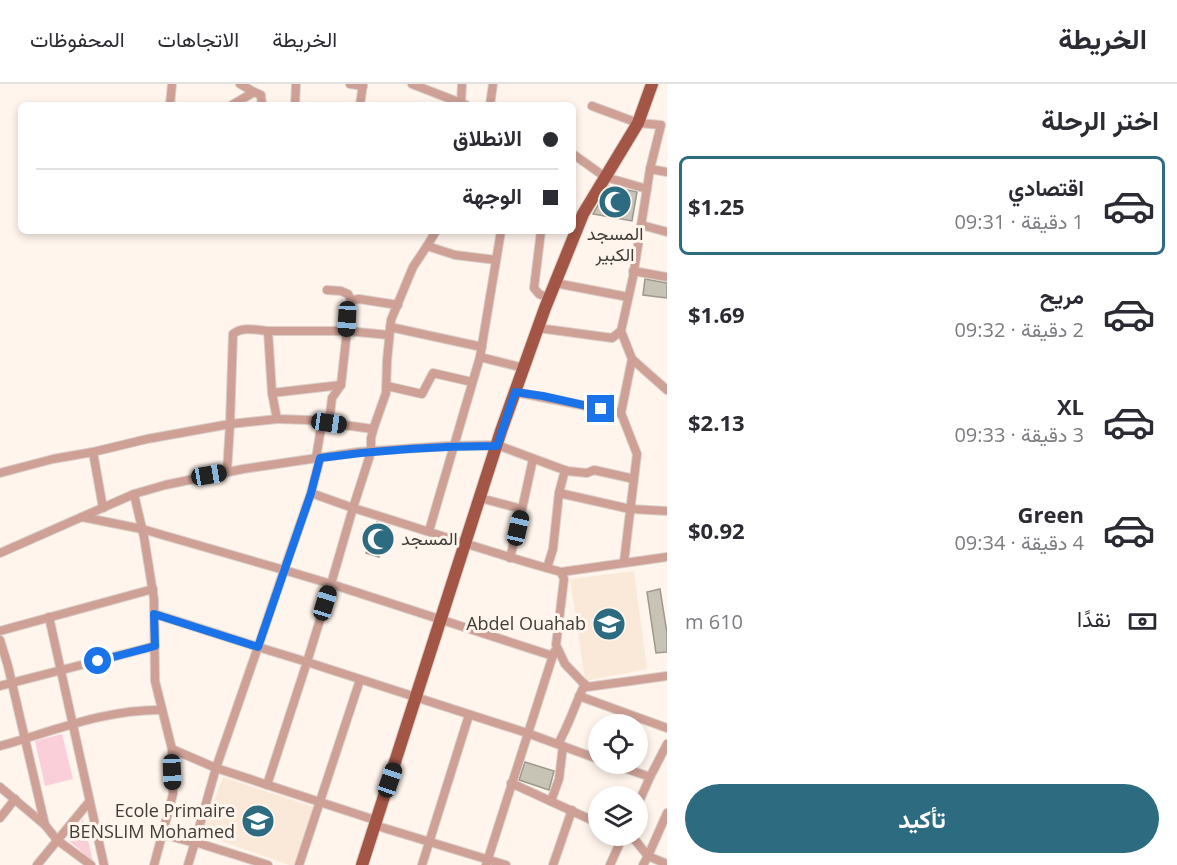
<!DOCTYPE html>
<html lang="ar">
<meta charset="utf-8">
<style>
:root{--surface:#fff;--page:#f2f2f3;--text:#2b2b33;--muted:#7c7c81;--line:#e1e1e2;--accent:#2d6b81}
body{margin:0;font-family:"Open Sans",Vazirmatn,sans-serif;background:var(--page);color:var(--text);direction:rtl;height:100vh;display:flex;flex-direction:column;font-size:22px;white-space:nowrap}
*{box-sizing:border-box;margin:0}
p{font-size:20px;color:var(--muted)}
.icon{flex:none;width:33px;height:33px;fill:none;stroke:currentColor;stroke-width:2;stroke-linecap:round;stroke-linejoin:round}
.map{position:relative;flex:1;overflow:hidden;direction:ltr}
.sheet{display:flex;flex-direction:column;background:var(--surface);width:510px}
.sheet>*{flex:none}
.top-card{position:absolute;left:18px;top:18px;width:558px;height:132px;border-radius:9px;box-shadow:0 3px 9px #0003;direction:rtl;display:grid;align-content:center;height:132px;padding:0 18px;background:var(--surface)}
.fabs{position:absolute;left:588px;top:630px;display:grid;gap:12px}
.fabs a{display:grid;place-items:center;width:60px;height:60px;border-radius:50%;background:var(--surface);box-shadow:0 3px 9px #0003;font-size:30px}
.end{position:absolute;width:27px;height:27px;margin:-14px;border:8px solid #1a73e8;background:#fff;box-shadow:0 0 0 3px #fff}
.from{border-radius:50%}
.car{position:absolute;width:18px;height:36px;margin:-18px -9px;border-radius:8px;box-shadow:0 0 4px 2px #0007;background:linear-gradient(#222 24%,#8ab4d8 0 40%,#222 0 76%,#8ab4d8 0 86%,#222 0)}
.top-card b{display:flex;align-items:center;gap:21px;height:57px;font-size:22px}
.top-card b+b{border-top:2px solid var(--line)}
.top-card i{width:15px;height:15px;background:var(--text)}
ul{padding:0;list-style:none}
li{display:flex;align-items:center;gap:18px;height:99px;margin:0 12px 9px;padding:0 6px;border:3px solid transparent;border-radius:9px}
li div{flex:1}
li b{display:block;font-size:22px}
li em{font-style:normal;font-weight:700}
li.active{border-color:var(--accent)}
li>.icon{width:54px;height:54px;stroke-width:1.5}
h2{padding:0 18px;font-size:27px;line-height:72px}
.pay{display:flex;align-items:center;gap:15px;height:66px;padding:0 18px;font-size:22px}
.pay p{margin-inline-start:auto}
.button{display:flex;gap:12px;margin-top:auto;padding:12px 18px}
.button a{flex:1;height:69px;border-radius:36px;background:var(--accent);color:#fff;font-size:24px;font-weight:700;line-height:69px;text-align:center}
header{display:flex;align-items:center;gap:36px;box-sizing:border-box;height:84px;padding:0 30px;background:var(--surface);border-bottom:2px solid var(--line)}
header strong{font-size:28px}
nav{display:flex;gap:33px;margin-inline-start:auto;font-size:21px}
main{display:flex;flex:1;min-height:0}
.map>svg:first-child{display:block}
</style>
<header>
<strong>الخريطة</strong>
<nav><a>الخريطة</a><a>الاتجاهات</a><a>المحفوظات</a></nav>
</header>
<main>
<section class="sheet">
<h2>اختر الرحلة</h2>
<ul>
<li class="active"><svg class="icon" aria-label="car" viewBox="0 0 24 24"><path d="M5 17H2v-5l4-1 3-4h7l3 4 3 1v5h-3M9 17h6M6 11h13"/><circle cx="7" cy="17" r="2"/><circle cx="17" cy="17" r="2"/></svg><div><b>اقتصادي</b><p>1 دقيقة · 09:31</p></div><em>$1.25</em></li>
<li><svg class="icon" aria-label="car" viewBox="0 0 24 24"><path d="M5 17H2v-5l4-1 3-4h7l3 4 3 1v5h-3M9 17h6M6 11h13"/><circle cx="7" cy="17" r="2"/><circle cx="17" cy="17" r="2"/></svg><div><b>مريح</b><p>2 دقيقة · 09:32</p></div><em>$1.69</em></li>
<li><svg class="icon" aria-label="car" viewBox="0 0 24 24"><path d="M5 17H2v-5l4-1 3-4h7l3 4 3 1v5h-3M9 17h6M6 11h13"/><circle cx="7" cy="17" r="2"/><circle cx="17" cy="17" r="2"/></svg><div><b>XL</b><p>3 دقيقة · 09:33</p></div><em>$2.13</em></li>
<li><svg class="icon" aria-label="car" viewBox="0 0 24 24"><path d="M5 17H2v-5l4-1 3-4h7l3 4 3 1v5h-3M9 17h6M6 11h13"/><circle cx="7" cy="17" r="2"/><circle cx="17" cy="17" r="2"/></svg><div><b>Green</b><p>4 دقيقة · 09:34</p></div><em>$0.92</em></li>
</ul>
<div class="pay"><svg class="icon" aria-label="cash" viewBox="0 0 24 24"><path d="M3 7h18v10H3z"/><circle cx="12" cy="12" r="2"/></svg>نقدًا<p>610 m</p></div>
<div class="button"><a>تأكيد</a></div>
</section>
<div class="map">
<svg width="667" height="781" viewBox="0 0 667 781">
<rect width="100%" height="100%" fill="#fff5ed"/>
<g fill="#fae9d8">
<polygon points="634,487 647,585 585,597 570,495"/>
<polygon points="223,693 314,723 295,781 289,781 201,750"/>
</g>
<g fill="#facfda">
<polygon points="62,650 73,695 45,702 35,657"/>
<polygon points="83,735 93,777 68,756"/>
</g>
<g fill="#c7c4b6" stroke="#9c998c" stroke-width="1.5">
<polygon points="609,102 637,108 632,137 593,130"/>
<polygon points="645,195 667,199 667,214 643,211"/>
<polygon points="377,438 389,442 379,473 366,469"/>
<polygon points="660,505 667,549 667,568 656,569 647,508"/>
<polygon points="525,678 554,687 549,706 519,696"/>
</g>
<g fill="none" stroke-linecap="round" stroke-linejoin="round">
<g stroke="#d9d0c9" stroke-width="10">
<g id="minor">
<polyline points="240,0 254,8"/>
<polyline points="350,0 363,2"/>
<polyline points="412,0 466,21"/>
<polyline points="461,19 462,0"/>
<polyline points="170,21 172,0"/>
<polyline points="232,21 254,8 261,11 262,21"/>
<polyline points="295,21 296,0"/>
<polyline points="360,21 363,0"/>
<polyline points="490,21 493,0"/>
<polyline points="592,22 638,39 661,41 650,85 633,193 621,247 632,275 667,306"/>
<polyline points="573,70 605,93 647,105"/>
<polyline points="650,85 667,88"/>
<polyline points="641,141 667,148"/>
<polyline points="436,147 427,162 455,171 496,176"/>
<polyline points="541,147 534,204 539,210 549,214"/>
<polyline points="633,187 667,193"/>
<polyline points="555,199 628,213"/>
<polyline points="327,206 341,207 348,210 351,216"/>
<polyline points="390,243 482,263"/>
<polyline points="538,244 612,254 621,247"/>
<polyline points="480,273 501,147"/>
<polyline points="387,302 422,310 433,289 472,298"/>
<polyline points="515,308 621,329 632,275"/>
<polyline points="272,309 341,301"/>
<polyline points="621,329 637,370 624,478"/>
<polyline points="329,339 308,336 277,335 272,309 268,247 347,247 348,222 351,216 359,215 398,221"/>
<polyline points="373,345 329,339 332,314 341,301 347,247 389,251"/>
<polyline points="316,374 322,338"/>
<polyline points="320,374 311,409 353,424 371,368 371,354 374,343 386,309 387,277 391,236 413,183 427,162"/>
<polyline points="565,386 559,409 630,425 667,427"/>
<polyline points="227,388 230,340 277,335"/>
<polyline points="0,389 53,375 93,368"/>
<polyline points="134,410 144,453 154,515 155,597 172,665 173,710 154,781"/>
<polyline points="480,414 522,425 510,474"/>
<path d="M103,424L93,368L147,355L230,340L233,250C242,242 257,246 268,247"/>
<polyline points="522,425 533,375"/>
<polyline points="82,433 142,445 284,486 258,563 307,578 331,500 284,486 311,409"/>
<polyline points="429,447 480,273 524,284"/>
<polyline points="0,469 134,410 165,401 243,385 358,368 446,362 497,361 567,387 587,389 594,386 634,395"/>
<polyline points="547,484 553,465 559,409"/>
<polyline points="561,488 667,473"/>
<polyline points="155,530 258,563 216,684 172,665"/>
<polyline points="49,533 104,781"/>
<polyline points="0,547 153,505"/>
<polyline points="0,556 8,582 45,741"/>
<path d="M553,572L331,500L353,424C422,445 491,469 561,488L564,495L556,561L565,580L587,603L667,592"/>
<polyline points="0,602 155,562"/>
<polyline points="579,612 667,644"/>
<path d="M558,660C569,641 575,620 585,600"/>
<path d="M0,662C54,647 106,625 162,626"/>
<polyline points="613,680 650,693 638,720"/>
<polyline points="650,693 667,660"/>
<polyline points="511,699 598,739"/>
<polyline points="267,701 307,578 527,649 598,675"/>
<polyline points="0,703 45,741 57,756 91,781"/>
<polyline points="551,717 559,695 563,662"/>
<polyline points="0,734 15,715"/>
<polyline points="374,741 506,781"/>
<polyline points="162,750 195,759"/>
<polyline points="625,752 635,756 648,772 667,729"/>
<polyline points="37,781 89,718"/>
<polyline points="188,781 195,758"/>
<polyline points="268,781 195,758 216,684 375,736"/>
<polyline points="299,781 360,596"/>
<polyline points="422,781 469,631"/>
<polyline points="486,781 554,568"/>
<polyline points="553,781 572,726"/>
<polyline points="610,781 623,752"/>
<polyline points="643,781 648,772 667,780"/>
</g>
</g>
<g stroke="#d9d0c9" stroke-width="14">
<polyline id="primary" points="362,781 501,347 545,224 583,130 638,39 652,0"/>
</g>
<use href="#minor" stroke="#cea096" stroke-width="8"/>
<use href="#primary" stroke="#a35645" stroke-width="12"/>
</g>
<g fill="none" stroke-linecap="round" stroke-linejoin="round">
<path stroke="#1a73e8" stroke-width="8" d="M98,577L155,562L154,530L258,563L311,409L320,374C379,366 437,362 497,362L515,308L543,312L601,325"/>
</g>
<defs>
<g id="mosque-disc" transform="scale(1.725)"><circle r="9.5" fill="#2d6b81" stroke="#fff5ed"/><path d="M3.5-4.9A6 6 0 1 0 3.5 4.9A5 5 0 1 1 3.5-4.9Z" fill="#fff"/></g>
<g id="school-disc" transform="scale(1.725)"><circle r="9.5" fill="#2d6b81" stroke="#fff5ed"/><path d="M0-5L7-2L0 1L-7-2ZM-4 1L0 2.5L4 1V4Q0 6-4 4Z" fill="#fff"/></g>
</defs>
<g fill-rule="evenodd">
<use href="#mosque-disc" x="615" y="118"/>
<use href="#mosque-disc" x="378" y="455"/>
<use href="#school-disc" x="609" y="540"/>
<use href="#school-disc" x="258" y="737"/>
</g>
<g text-anchor="middle" stroke-width="6" stroke-linejoin="round" paint-order="stroke">
<g font-size="18" fill="#403c37" stroke="#fff5ed" text-anchor="end">
<text x="615" y="156" text-anchor="middle">المسجد<tspan x="615" dy="21">الكبير</tspan></text>
<text x="401" y="461" text-anchor="start">المسجد</text>
<text x="586" y="546">Abdel Ouahab</text>
<text x="235" y="733">Ecole Primaire<tspan x="235" dy="21">BENSLIM Mohamed</tspan></text>
</g>
</g>
</svg>
<div class="fabs">
<a><svg class="icon" aria-label="locate" viewBox="0 0 24 24"><circle cx="12" cy="12" r="6"/><path d="M12 2v4M12 18v4M2 12h4M18 12h4"/></svg></a>
<a><svg class="icon" aria-label="layers" viewBox="0 0 24 24"><path d="M12 4l9 5-9 5-9-5zM3 14l9 5 9-5"/></svg></a>
</div>
<i class="end from" style="left:98px;top:577px"></i>
<i class="end" style="left:601px;top:325px"></i>
<i class="car" style="left:347px;top:235px;rotate:183deg"></i>
<i class="car" style="left:329px;top:339px;rotate:98deg"></i>
<i class="car" style="left:209px;top:391px;rotate:80deg"></i>
<i class="car" style="left:518px;top:444px;rotate:13deg"></i>
<i class="car" style="left:325px;top:519px;rotate:17deg"></i>
<i class="car" style="left:172px;top:688px;rotate:178deg"></i>
<i class="car" style="left:390px;top:696px;rotate:19deg"></i>
<div class="top-card">
<b><i class="from"></i>الانطلاق</b>
<b><i></i>الوجهة</b>
</div>
</div>
</main>
